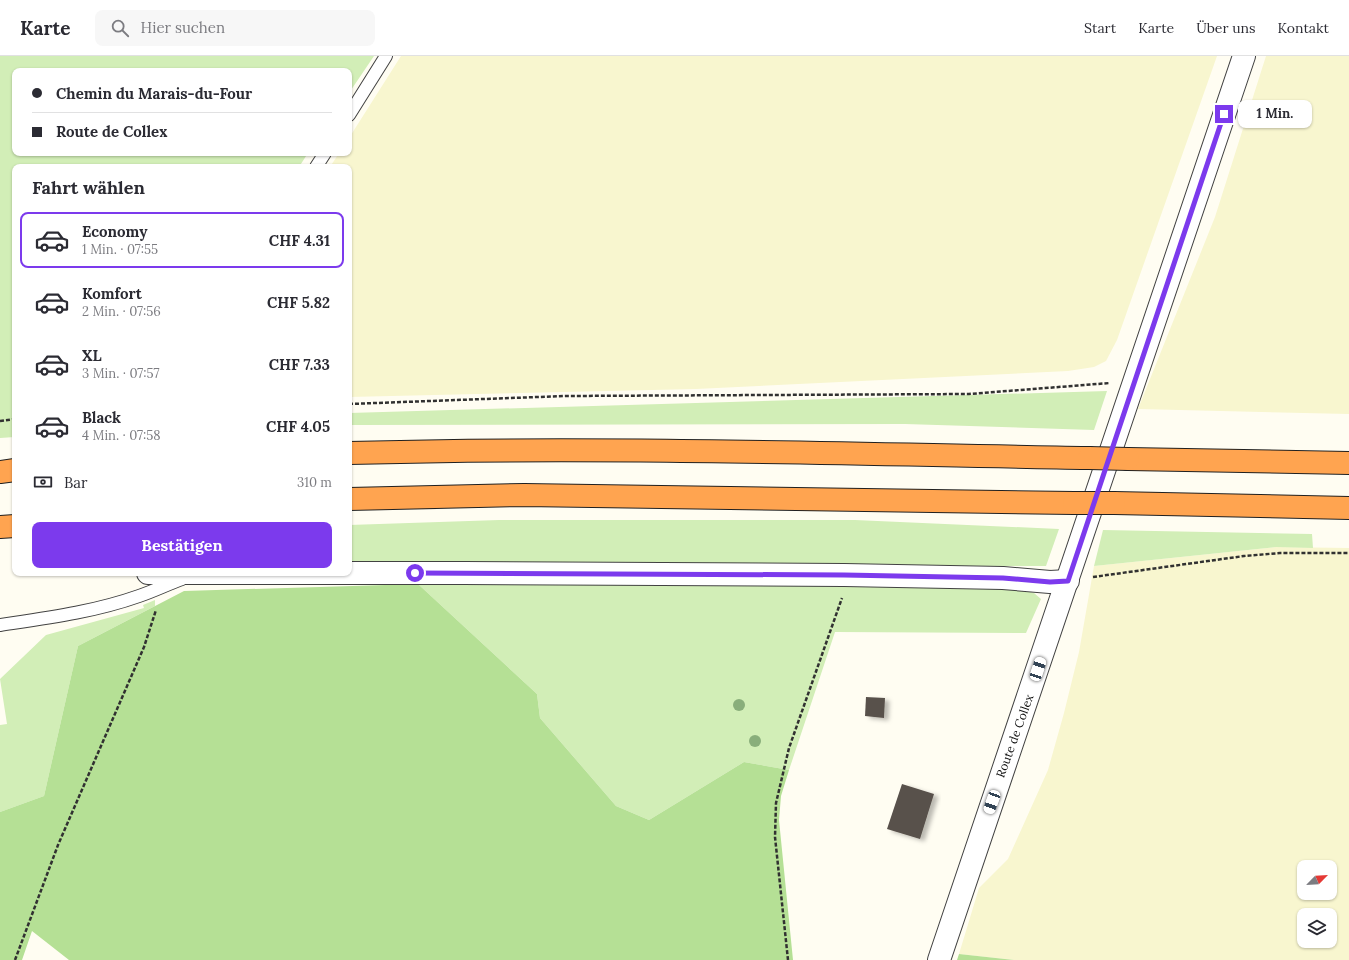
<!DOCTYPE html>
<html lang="de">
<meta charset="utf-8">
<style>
:root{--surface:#fff;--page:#f7f7f7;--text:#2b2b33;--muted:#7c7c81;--line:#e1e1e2;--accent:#7c3aed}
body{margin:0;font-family:Lora,serif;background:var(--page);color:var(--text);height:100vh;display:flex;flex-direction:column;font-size:15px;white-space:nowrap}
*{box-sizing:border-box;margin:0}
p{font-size:13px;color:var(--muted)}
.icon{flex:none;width:22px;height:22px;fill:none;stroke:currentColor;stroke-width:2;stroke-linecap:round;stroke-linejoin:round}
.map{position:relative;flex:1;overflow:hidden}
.drawer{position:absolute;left:12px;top:108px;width:340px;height:412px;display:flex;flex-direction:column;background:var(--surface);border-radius:8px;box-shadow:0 1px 3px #0004}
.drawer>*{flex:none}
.guide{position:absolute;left:12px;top:12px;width:340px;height:88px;border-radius:8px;box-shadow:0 1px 3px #0004;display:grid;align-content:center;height:88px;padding:0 20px;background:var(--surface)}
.needle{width:26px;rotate:66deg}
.fabs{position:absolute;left:1297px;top:804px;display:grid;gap:8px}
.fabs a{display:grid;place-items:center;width:40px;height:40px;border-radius:8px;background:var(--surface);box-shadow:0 1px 3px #0004;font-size:20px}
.end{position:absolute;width:18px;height:18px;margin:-9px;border:5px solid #7c3aed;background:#fff;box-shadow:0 0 0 2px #fff}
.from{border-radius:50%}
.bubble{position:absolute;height:28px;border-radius:8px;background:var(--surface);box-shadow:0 1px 3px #0004;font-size:13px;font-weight:800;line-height:28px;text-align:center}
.car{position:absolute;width:12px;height:24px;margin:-12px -6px;border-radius:5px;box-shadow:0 0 3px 1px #0007;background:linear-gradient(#fff 24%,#345 0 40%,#fff 0 76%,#345 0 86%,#fff 0)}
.guide b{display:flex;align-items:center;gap:14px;height:38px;font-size:15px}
.guide b+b{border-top:1px solid var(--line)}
.guide i{width:10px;height:10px;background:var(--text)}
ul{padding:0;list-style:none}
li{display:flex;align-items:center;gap:12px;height:56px;margin:0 8px 6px;padding:0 12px;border:2px solid transparent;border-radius:8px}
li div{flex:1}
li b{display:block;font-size:15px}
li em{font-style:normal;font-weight:800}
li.active{border-color:var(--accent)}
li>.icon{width:36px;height:36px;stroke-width:1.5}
h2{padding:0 20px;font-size:18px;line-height:48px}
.pay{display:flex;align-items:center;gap:10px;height:44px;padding:0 20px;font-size:15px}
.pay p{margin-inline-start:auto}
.action{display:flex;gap:8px;margin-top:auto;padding:8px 20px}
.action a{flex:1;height:46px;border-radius:8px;background:var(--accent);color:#fff;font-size:16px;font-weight:800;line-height:46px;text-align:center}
header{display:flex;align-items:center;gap:24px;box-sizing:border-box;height:56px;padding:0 20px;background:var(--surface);border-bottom:1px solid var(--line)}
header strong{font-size:19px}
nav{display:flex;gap:22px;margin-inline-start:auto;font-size:14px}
.search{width:280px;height:36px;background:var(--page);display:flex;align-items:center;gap:10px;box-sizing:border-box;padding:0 14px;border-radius:8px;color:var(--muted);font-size:15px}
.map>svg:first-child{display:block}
</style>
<header>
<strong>Karte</strong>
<div class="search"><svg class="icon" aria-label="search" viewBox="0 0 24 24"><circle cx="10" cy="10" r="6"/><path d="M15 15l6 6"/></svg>Hier suchen</div>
<nav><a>Start</a><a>Karte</a><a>Über uns</a><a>Kontakt</a></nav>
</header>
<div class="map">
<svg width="1349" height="904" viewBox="0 0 1349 904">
<defs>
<filter id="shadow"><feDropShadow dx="4.5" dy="2.5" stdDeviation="2" flood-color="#0004"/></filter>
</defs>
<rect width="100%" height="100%" fill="#fffdf2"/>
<g fill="#f8f6cf" fill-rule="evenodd">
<polygon points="401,0 1217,0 1117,284 1106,305 1094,311 1068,315 696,333 349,341 349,111 330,111 339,97 349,97 349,82"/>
<polygon points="1266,0 1349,0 1349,358 1138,353 1215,161"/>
<path d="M1276,491L1349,492V904H1014L959,898L979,832L1008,803L1048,714L1064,657L1079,596L1094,510ZM1304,811H1330V837H1304ZM1304,859H1330V885H1304Z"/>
</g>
<g fill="#d2eeb7">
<polygon points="0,0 374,0 349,37 349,15 15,15 15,97 308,97 299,111 15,111 15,381 0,382"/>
<polygon points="1107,335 1094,374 905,368 349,369 349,357"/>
<polygon points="499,464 855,464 1059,473 1046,510 349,508 349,469"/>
<polygon points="1103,474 1312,478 1313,492 1276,491 1094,510"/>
<polygon points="418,528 1013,531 1034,537 1041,543 1026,577 835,576 789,714 744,706 649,764 616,750 540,662 537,638"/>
<polygon points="155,544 155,550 78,590 44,740 0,756 0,669 7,668 0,623 46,579 144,552 143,549"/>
</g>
<g fill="#b5e095">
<polygon points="418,528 537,638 540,662 616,750 649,764 744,706 789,714 781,740 779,764 793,904 69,904 32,875 22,904 0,904 0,756 44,740 78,590 184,535"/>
<polygon points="959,898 1014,904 957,904"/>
</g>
<g fill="#59514b" filter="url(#shadow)">
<polygon points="866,641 885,642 884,662 865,660"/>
<polygon points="902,728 934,738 920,783 887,773"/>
</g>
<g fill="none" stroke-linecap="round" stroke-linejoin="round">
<g stroke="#424242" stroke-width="14">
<g id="service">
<polyline points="349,59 386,0"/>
<polyline points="316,111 325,97"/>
<path d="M0,569C47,562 94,556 139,540C154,535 168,528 182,523"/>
</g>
</g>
<g stroke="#424242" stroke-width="24">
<polyline id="minor" points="148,517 463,517 844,519 1003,522 1050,526 1068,525"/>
</g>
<g stroke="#424242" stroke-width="24">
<polyline id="tertiary" points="939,904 1244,0"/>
</g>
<g stroke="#202020" stroke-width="24">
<g id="motorway">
<path d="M349,397C595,390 842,398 1089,402"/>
<polyline points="1128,403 1349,407"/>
<polyline points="0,416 15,414"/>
<polyline points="349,443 524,439 1074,447"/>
<polyline points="1114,447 1349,452"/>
<polyline points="0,471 15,470"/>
</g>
</g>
<g stroke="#313131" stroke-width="2.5" stroke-dasharray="4 2" stroke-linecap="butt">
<polyline points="349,348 565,340 969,338 1110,327"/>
<polyline points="0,365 15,363"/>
<polyline points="1093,521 1244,500 1280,497 1349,497"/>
<polyline points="15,904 58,789 144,591 156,554"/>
<polyline points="788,904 775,781 776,747 789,692 842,542"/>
</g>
<use href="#service" stroke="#fff" stroke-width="12"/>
<use href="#minor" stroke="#fff" stroke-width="22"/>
<use href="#tertiary" stroke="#fff" stroke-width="22"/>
<use href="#motorway" stroke="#ffa450" stroke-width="22"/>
<g stroke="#202020" stroke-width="24" stroke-linecap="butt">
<g id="motorway-bridge">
<polyline points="1089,402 1128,403"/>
<polyline points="1074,447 1114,447"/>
</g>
</g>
<use href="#motorway-bridge" stroke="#ffa450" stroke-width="22"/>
</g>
<g fill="#89ae7b">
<circle cx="739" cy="649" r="6"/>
<circle cx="755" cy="685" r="6"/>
</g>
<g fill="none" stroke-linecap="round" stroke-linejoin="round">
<polyline stroke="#7c3aed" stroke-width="5" points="415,517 844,519 1003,522 1050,526 1068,525 1224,58"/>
</g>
<g text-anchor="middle" stroke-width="4" stroke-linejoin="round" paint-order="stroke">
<g font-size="12" fill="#0f0f0f" stroke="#fff">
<text transform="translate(1015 680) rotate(-70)" y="4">Route de Collex</text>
</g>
</g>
</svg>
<div class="fabs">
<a><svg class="needle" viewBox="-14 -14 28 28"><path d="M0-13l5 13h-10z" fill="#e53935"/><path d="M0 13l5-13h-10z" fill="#7c7c81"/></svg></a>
<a><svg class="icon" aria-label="layers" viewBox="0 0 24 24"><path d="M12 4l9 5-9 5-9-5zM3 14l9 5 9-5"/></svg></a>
</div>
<i class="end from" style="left:415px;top:517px"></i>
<i class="end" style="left:1224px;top:58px"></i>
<div class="bubble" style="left:1238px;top:44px;width:74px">1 Min.</div>
<i class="car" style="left:1038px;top:613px;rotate:18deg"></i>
<i class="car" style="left:992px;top:746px;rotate:200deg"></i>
<div class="guide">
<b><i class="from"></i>Chemin du Marais-du-Four</b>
<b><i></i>Route de Collex</b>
</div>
<section class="drawer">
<h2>Fahrt wählen</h2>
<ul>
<li class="active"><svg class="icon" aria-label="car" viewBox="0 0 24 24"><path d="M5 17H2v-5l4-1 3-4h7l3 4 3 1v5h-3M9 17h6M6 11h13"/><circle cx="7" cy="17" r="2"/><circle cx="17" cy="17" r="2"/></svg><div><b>Economy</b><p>1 Min. · 07:55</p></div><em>CHF 4.31</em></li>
<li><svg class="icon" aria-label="car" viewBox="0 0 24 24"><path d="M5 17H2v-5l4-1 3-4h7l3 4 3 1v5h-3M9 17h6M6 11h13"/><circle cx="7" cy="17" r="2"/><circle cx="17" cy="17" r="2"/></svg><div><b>Komfort</b><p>2 Min. · 07:56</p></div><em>CHF 5.82</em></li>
<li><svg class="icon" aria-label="car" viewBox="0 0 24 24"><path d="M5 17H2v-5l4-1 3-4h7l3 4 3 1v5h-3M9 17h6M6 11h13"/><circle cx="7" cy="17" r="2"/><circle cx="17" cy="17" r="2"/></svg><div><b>XL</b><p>3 Min. · 07:57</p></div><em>CHF 7.33</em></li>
<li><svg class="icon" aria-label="car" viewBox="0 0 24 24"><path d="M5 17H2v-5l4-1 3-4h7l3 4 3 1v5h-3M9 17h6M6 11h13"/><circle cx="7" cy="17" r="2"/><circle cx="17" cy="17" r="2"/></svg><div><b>Black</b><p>4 Min. · 07:58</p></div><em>CHF 4.05</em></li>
</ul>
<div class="pay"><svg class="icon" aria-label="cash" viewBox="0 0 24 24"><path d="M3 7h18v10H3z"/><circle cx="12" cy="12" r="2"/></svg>Bar<p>310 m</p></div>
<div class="action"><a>Bestätigen</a></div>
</section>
</div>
